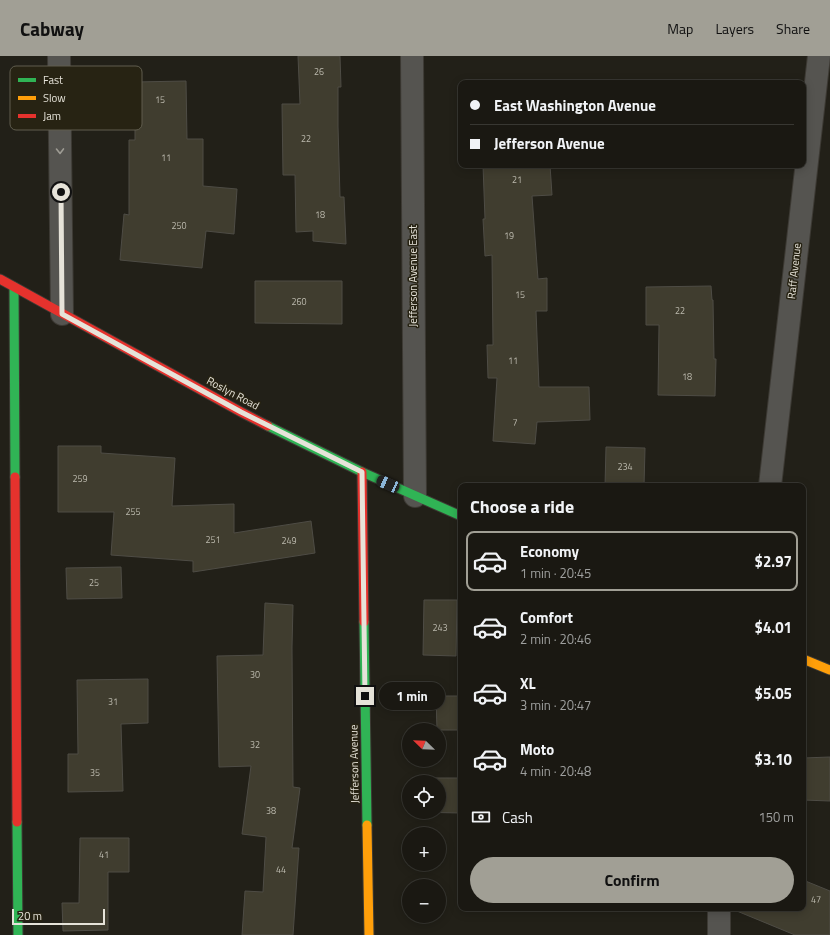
<!DOCTYPE html>
<meta charset="utf-8">
<style>
:root{--surface:#1a1812;--page:#272520;--text:#f1f3f6;--muted:#9fa09f;--line:#383732;--accent:#a19f95}
body{margin:0;font-family:"Titillium Web",sans-serif;background:var(--page);color:var(--text);height:100vh;display:flex;flex-direction:column;font-size:15px;white-space:nowrap}
*{box-sizing:border-box;margin:0}
p{font-size:13px;color:var(--muted)}
.icon{flex:none;width:22px;height:22px;fill:none;stroke:currentColor;stroke-width:2;stroke-linecap:round;stroke-linejoin:round}
.map{position:relative;flex:1;overflow:hidden}
.drawer{position:absolute;left:458px;top:427px;width:348px;height:428px;display:flex;flex-direction:column;background:var(--surface);border-radius:8px;box-shadow:0 2px 10px #0003,0 0 0 1px var(--line)}
.drawer>*{flex:none}
.top-card{position:absolute;left:458px;top:24px;width:348px;height:88px;border-radius:8px;box-shadow:0 2px 10px #0003,0 0 0 1px var(--line);display:grid;align-content:center;height:88px;padding:0 12px;background:var(--surface)}
.needle{width:26px;rotate:293deg}
.fabs{position:absolute;left:402px;top:667px;display:grid;gap:8px}
.fabs a{display:grid;place-items:center;width:44px;height:44px;border-radius:50%;background:var(--surface);box-shadow:0 2px 10px #0003,0 0 0 1px var(--line);font-size:20px}
.scale{position:absolute;left:12px;bottom:10px;width:93px;box-sizing:border-box;padding-left:4px;border:2px solid #e6e3d9;border-top:0;font-size:11px;line-height:14px;white-space:nowrap;color:#e6e3d9;-webkit-text-stroke:3px #272313;paint-order:stroke}
.end{position:absolute;width:18px;height:18px;margin:-9px;border:5px solid #e6e3d9;background:#111;box-shadow:0 0 0 2px #111}
.from{border-radius:50%}
.bubble{position:absolute;height:28px;border-radius:14px;background:var(--surface);box-shadow:0 2px 10px #0003,0 0 0 1px var(--line);font-size:13px;font-weight:700;line-height:28px;text-align:center}
.car{position:absolute;width:12px;height:24px;margin:-12px -6px;border-radius:5px;box-shadow:0 0 3px 1px #0007;background:linear-gradient(#222 24%,#8ab4d8 0 40%,#222 0 76%,#8ab4d8 0 86%,#222 0)}
.top-card b{display:flex;align-items:center;gap:14px;height:38px;font-size:15px}
.top-card b+b{border-top:1px solid var(--line)}
.top-card i{width:10px;height:10px;background:var(--text)}
ul{padding:0;list-style:none}
li{display:flex;align-items:center;gap:12px;height:60px;margin:0 8px 6px;padding:0 4px;border:2px solid transparent;border-radius:8px}
li div{flex:1}
li b{display:block;font-size:15px}
li em{font-style:normal;font-weight:700}
li.selected{border-color:var(--accent)}
li>.icon{width:36px;height:36px;stroke-width:1.5}
h2{padding:0 12px;font-size:18px;line-height:48px}
.pay{display:flex;align-items:center;gap:10px;height:44px;padding:0 12px;font-size:15px}
.pay p{margin-inline-start:auto}
.button{display:flex;gap:8px;margin-top:auto;padding:8px 12px}
.button a{flex:1;height:46px;border-radius:24px;background:var(--accent);color:#111;font-size:16px;font-weight:700;line-height:46px;text-align:center}
header{display:flex;align-items:center;gap:24px;box-sizing:border-box;height:56px;padding:0 20px;background:var(--accent);color:#111}
header strong{font-size:19px}
nav{display:flex;gap:22px;margin-inline-start:auto;font-size:14px}
.map>svg:first-child{display:block}
</style>
<header>
<strong>Cabway</strong>
<nav><a>Map</a><a>Layers</a><a>Share</a></nav>
</header>
<div class="map">
<svg width="830" height="879" viewBox="0 0 830 879">
<rect width="100%" height="100%" fill="#222018"/>
<g fill="#403d2f" stroke="#4e4c45">
<polygon points="298,0 340,0 341,31 338,31 338,70 340,141 344,141 346,188 313,185 313,175 296,176 295,119 283,119 282,48 300,48"/>
<polygon points="186,25 187,83 203,83 203,130 237,133 234,178 206,175 202,212 120,204 124,158 129,159 129,84 135,84 135,26"/>
<polygon points="483,109 550,109 552,139 532,140 538,223 547,222 547,255 536,255 539,331 589,331 590,364 537,366 535,388 493,385 497,322 488,322 487,289 493,289 492,199 485,200 483,163 485,163"/>
<polygon points="255,225 342,225 342,268 255,267"/>
<polygon points="711,230 712,244 713,244 714,303 716,303 715,340 658,339 659,269 646,269 646,231"/>
<polygon points="58,390 101,390 101,397 175,402 172,450 234,448 234,477 311,465 315,497 193,516 193,505 111,499 114,456 58,456"/>
<polygon points="606,391 645,392 644,430 605,430"/>
<polygon points="121,511 122,542 67,543 66,512"/>
<polygon points="424,544 457,544 456,600 423,599"/>
<polygon points="265,547 293,549 292,591 293,731 300,732 292,792 299,792 293,879 242,879 245,835 263,836 266,781 242,778 251,710 219,711 217,600 263,599"/>
<polygon points="148,623 148,667 121,668 123,735 68,736 68,698 78,698 77,624"/>
<polygon points="436,640 461,640 461,674 437,674"/>
<polygon points="830,701 830,745 803,744 803,702"/>
<polygon points="412,722 461,722 461,757 412,756 439,756 439,726 412,726"/>
<polygon points="80,782 129,782 129,816 108,816 108,874 63,875 62,847 79,847"/>
<polygon points="803,824 830,835 830,879 795,879 732,853 732,852 803,852"/>
</g>
<g fill="none" stroke-linecap="round" stroke-linejoin="round">
<g stroke="#3d3a34" stroke-width="24">
<g id="street">
<polyline points="59,0 62,258"/>
<polyline points="412,0 415,440"/>
<polyline points="770,430 819,0"/>
<polyline points="719,852 719,879"/>
</g>
</g>
<g stroke="#3d3a34" stroke-width="11">
<g id="fast">
<polyline points="14,231 15,421"/>
<polyline points="268,370 362,416 461,460"/>
<polyline points="364,566 367,769"/>
<polyline points="17,766 18,879"/>
</g>
</g>
<g stroke="#3d3a34" stroke-width="11">
<g id="slow">
<polyline points="803,603 830,614"/>
<polyline points="367,769 369,879"/>
</g>
</g>
<g stroke="#3d3a34" stroke-width="11">
<g id="jam">
<polyline points="0,223 241,356 268,370"/>
<polyline points="362,416 364,566"/>
<polyline points="15,421 17,766"/>
</g>
</g>
<use href="#street" stroke="#555450" stroke-width="22"/>
<use href="#fast" stroke="#30b455" stroke-width="9"/>
<use href="#slow" stroke="#ff9f0a" stroke-width="9"/>
<use href="#jam" stroke="#e5322d" stroke-width="9"/>
</g>
<defs><path id="oneway-chevron" d="M-2-3.5L2.5 0L-2 3.5" fill="none" stroke-width="1.6" stroke-linecap="round" stroke-linejoin="round"/></defs>
<use stroke="#9e9c94" href="#oneway-chevron" transform="translate(60 95) rotate(89)"/>
<g fill="none" stroke-linecap="round" stroke-linejoin="round">
<polyline stroke="#e6e3d9" stroke-width="5" points="61,136 62,258 241,356 362,416 365,640"/>
</g>
<g text-anchor="middle" stroke-width="3" stroke-linejoin="round" paint-order="stroke">
<g font-size="9" fill="#bcbaae">
<text x="319" y="19">26</text>
<text x="160" y="47">15</text>
<text x="306" y="86">22</text>
<text x="166" y="105">11</text>
<text x="517" y="127">21</text>
<text x="320" y="162">18</text>
<text x="179" y="173">250</text>
<text x="509" y="183">19</text>
<text x="520" y="242">15</text>
<text x="299" y="249">260</text>
<text x="680" y="258">22</text>
<text x="513" y="308">11</text>
<text x="687" y="324">18</text>
<text x="515" y="370">7</text>
<text x="625" y="414">234</text>
<text x="80" y="426">259</text>
<text x="133" y="459">255</text>
<text x="213" y="487">251</text>
<text x="289" y="488">249</text>
<text x="94" y="530">25</text>
<text x="440" y="575">243</text>
<text x="255" y="622">30</text>
<text x="113" y="649">31</text>
<text x="255" y="692">32</text>
<text x="95" y="720">35</text>
<text x="271" y="758">38</text>
<text x="104" y="802">41</text>
<text x="281" y="817">44</text>
<text x="816" y="847">47</text>
</g>
<g font-size="11" fill="#e6e3d9" stroke="#272313">
<text transform="translate(794 215) rotate(-84)" y="4">Raff Avenue</text>
<text transform="translate(413 220) rotate(-90)" y="4">Jefferson Avenue East</text>
<text transform="translate(233 337) rotate(28)" y="4">Roslyn Road</text>
<text transform="translate(354 708) rotate(-91)" y="4">Jefferson Avenue</text>
</g>
</g>
<rect x="10" y="10" width="132" height="64" rx="6" fill="#272313" stroke="#605d4e" stroke-width="1"/>
<rect x="18" y="22" width="18" height="4" fill="#30b455"/>
<rect x="18" y="40" width="18" height="4" fill="#ff9f0a"/>
<rect x="18" y="58" width="18" height="4" fill="#e5322d"/>
<g font-size="11" fill="#e6e3d9">
<text x="43" y="28">Fast</text>
<text x="43" y="46">Slow</text>
<text x="43" y="64">Jam</text>
</g>
</svg>
<div class="fabs">
<a><svg class="needle" viewBox="-14 -14 28 28"><path d="M0-13l5 13h-10z" fill="#e53935"/><path d="M0 13l5-13h-10z" fill="#9fa09f"/></svg></a>
<a><svg class="icon" aria-label="locate" viewBox="0 0 24 24"><circle cx="12" cy="12" r="6"/><path d="M12 2v4M12 18v4M2 12h4M18 12h4"/></svg></a>
<a>+</a>
<a>−</a>
</div>
<div class="scale">20 m</div>
<i class="end from" style="left:61px;top:136px"></i>
<i class="end" style="left:365px;top:640px"></i>
<div class="bubble" style="left:379px;top:626px;width:66px">1 min</div>
<i class="car" style="left:388px;top:428px;rotate:294deg"></i>
<div class="top-card">
<b><i class="from"></i>East Washington Avenue</b>
<b><i></i>Jefferson Avenue</b>
</div>
<section class="drawer">
<h2>Choose a ride</h2>
<ul>
<li class="selected"><svg class="icon" aria-label="car" viewBox="0 0 24 24"><path d="M5 17H2v-5l4-1 3-4h7l3 4 3 1v5h-3M9 17h6M6 11h13"/><circle cx="7" cy="17" r="2"/><circle cx="17" cy="17" r="2"/></svg><div><b>Economy</b><p>1 min · 20:45</p></div><em>$2.97</em></li>
<li><svg class="icon" aria-label="car" viewBox="0 0 24 24"><path d="M5 17H2v-5l4-1 3-4h7l3 4 3 1v5h-3M9 17h6M6 11h13"/><circle cx="7" cy="17" r="2"/><circle cx="17" cy="17" r="2"/></svg><div><b>Comfort</b><p>2 min · 20:46</p></div><em>$4.01</em></li>
<li><svg class="icon" aria-label="car" viewBox="0 0 24 24"><path d="M5 17H2v-5l4-1 3-4h7l3 4 3 1v5h-3M9 17h6M6 11h13"/><circle cx="7" cy="17" r="2"/><circle cx="17" cy="17" r="2"/></svg><div><b>XL</b><p>3 min · 20:47</p></div><em>$5.05</em></li>
<li><svg class="icon" aria-label="car" viewBox="0 0 24 24"><path d="M5 17H2v-5l4-1 3-4h7l3 4 3 1v5h-3M9 17h6M6 11h13"/><circle cx="7" cy="17" r="2"/><circle cx="17" cy="17" r="2"/></svg><div><b>Moto</b><p>4 min · 20:48</p></div><em>$3.10</em></li>
</ul>
<div class="pay"><svg class="icon" aria-label="cash" viewBox="0 0 24 24"><path d="M3 7h18v10H3z"/><circle cx="12" cy="12" r="2"/></svg>Cash<p>150 m</p></div>
<div class="button"><a>Confirm</a></div>
</section>
</div>
